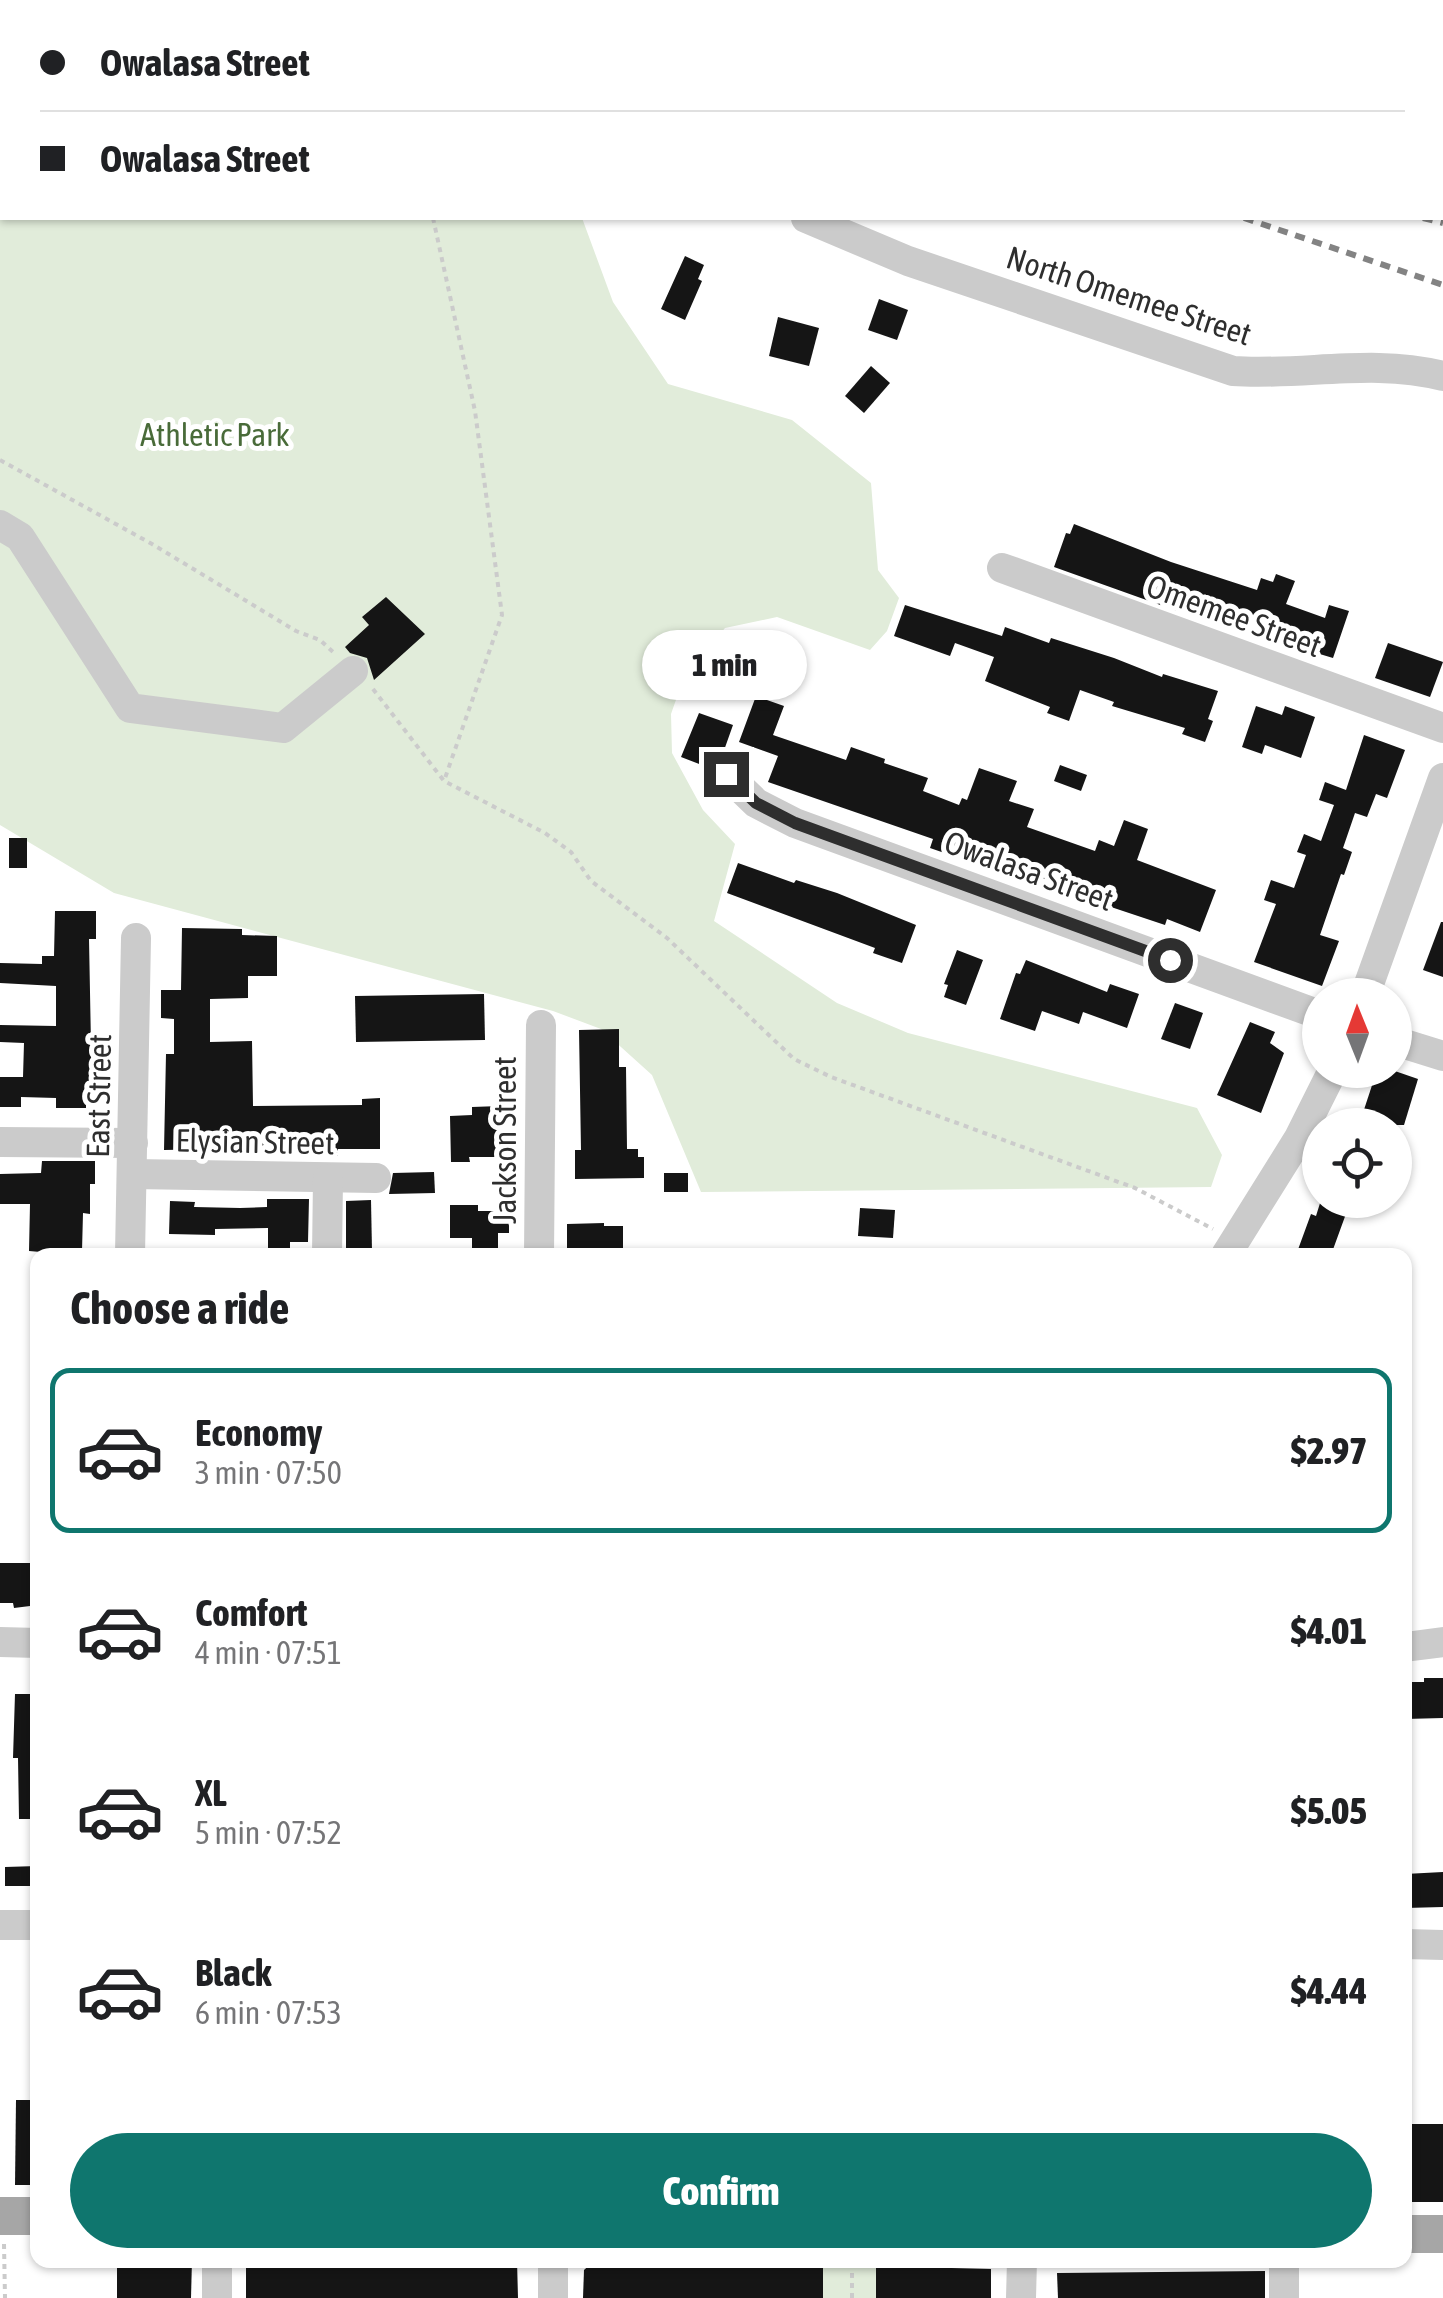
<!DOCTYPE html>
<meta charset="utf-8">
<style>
:root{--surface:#fff;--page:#f2f2f2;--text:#202124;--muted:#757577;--line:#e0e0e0;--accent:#0f766e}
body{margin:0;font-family:"Asap Condensed",sans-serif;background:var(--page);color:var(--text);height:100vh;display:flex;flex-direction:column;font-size:38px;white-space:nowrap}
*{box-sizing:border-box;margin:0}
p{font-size:32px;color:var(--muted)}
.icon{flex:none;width:55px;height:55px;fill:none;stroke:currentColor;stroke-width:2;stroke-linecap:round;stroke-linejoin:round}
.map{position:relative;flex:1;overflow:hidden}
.details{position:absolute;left:30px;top:1248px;width:1382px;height:1020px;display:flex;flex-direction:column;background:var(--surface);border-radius:20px;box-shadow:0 2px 8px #0004}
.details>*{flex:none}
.guide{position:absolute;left:0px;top:0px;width:1445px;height:220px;box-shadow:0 2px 8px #0004;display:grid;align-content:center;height:220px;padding:0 40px;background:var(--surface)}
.needle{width:65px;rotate:359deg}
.fabs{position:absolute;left:1302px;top:978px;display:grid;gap:20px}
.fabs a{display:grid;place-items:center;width:110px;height:110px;border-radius:50%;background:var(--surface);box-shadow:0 2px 8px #0004;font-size:50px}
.end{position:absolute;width:45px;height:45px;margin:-22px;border:12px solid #2e2e2e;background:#fff;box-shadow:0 0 0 5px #fff}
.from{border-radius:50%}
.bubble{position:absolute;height:70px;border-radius:35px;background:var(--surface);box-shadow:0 2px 8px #0004;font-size:32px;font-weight:800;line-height:70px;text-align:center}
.guide b{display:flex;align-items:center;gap:35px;height:95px;font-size:38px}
.guide b+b{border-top:2px solid var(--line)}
.guide i{width:25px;height:25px;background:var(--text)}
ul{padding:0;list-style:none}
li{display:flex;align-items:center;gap:30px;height:165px;margin:0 20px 15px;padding:0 20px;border:5px solid transparent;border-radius:20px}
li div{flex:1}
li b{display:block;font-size:38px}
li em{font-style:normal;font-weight:800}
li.selected{border-color:var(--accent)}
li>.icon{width:90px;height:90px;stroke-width:1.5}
h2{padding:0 40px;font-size:45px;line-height:120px}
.cta{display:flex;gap:20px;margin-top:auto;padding:20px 40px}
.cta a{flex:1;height:115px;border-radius:60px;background:var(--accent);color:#fff;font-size:40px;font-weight:800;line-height:115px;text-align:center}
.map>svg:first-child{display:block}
</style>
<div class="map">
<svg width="1443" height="2298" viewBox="0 0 1443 2298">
<rect width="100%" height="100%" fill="#fff"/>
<g fill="#e1ecda">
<polygon points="0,0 594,0 2,2 2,218 582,218 613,302 668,384 792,420 871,483 878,570 899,598 887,631 870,650 777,617 725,628 684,677 671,714 672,753 703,810 735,844 714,921 837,1003 908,1033 1197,1108 1222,1155 1211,1187 701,1192 652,1075 601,1029 553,1011 114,893 0,825"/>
<rect x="823" y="2260" width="53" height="38"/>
</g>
<g fill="#151515">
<polygon points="685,256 704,265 698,279 702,281 685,320 661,309"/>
<polygon points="879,299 908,310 897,340 868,330"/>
<polygon points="778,317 819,328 809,366 769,356"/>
<polygon points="871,366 890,383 864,413 845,396"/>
<polygon points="1074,524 1171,562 1257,590 1261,578 1273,582 1276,574 1295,581 1286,604 1325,618 1329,605 1349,611 1333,658 1313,652 1315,646 1185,598 1180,612 1054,567 1066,533 1070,534"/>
<polygon points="386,597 425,634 374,680 367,658 350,653 345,647 369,625 362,617"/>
<polygon points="905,605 1002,636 1005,627 1049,643 1051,638 1114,658 1162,677 1163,674 1218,691 1208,719 1213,721 1205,742 1182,734 1185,728 1112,706 1114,702 1080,690 1069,721 1047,713 1050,707 985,681 994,657 955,643 950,656 894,636"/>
<polygon points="733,642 765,654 757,677 724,665"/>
<polygon points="1388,643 1443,662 1430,697 1375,678"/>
<polygon points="756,696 784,706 773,735 846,760 851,747 885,759 884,763 928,778 923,791 959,805 962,798 967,800 979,768 1017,781 1009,801 1034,809 1027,827 1095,851 1099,840 1114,846 1124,820 1148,829 1137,860 1216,890 1200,932 1167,919 1165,925 1099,903 1079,896 1080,892 1012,867 1010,874 958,854 956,857 930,848 933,839 768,782 778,756 739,742"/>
<polygon points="1256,706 1282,715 1285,706 1315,717 1301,758 1265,745 1262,754 1242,747"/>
<polygon points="699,713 733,725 722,756 711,757 707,767 681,757"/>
<polygon points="1364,735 1405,750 1387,798 1376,794 1367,817 1355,813 1343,848 1352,852 1344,875 1341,874 1320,935 1339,941 1322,986 1254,962 1276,904 1264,900 1271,880 1294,888 1306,855 1297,852 1304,834 1321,841 1334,805 1319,800 1325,782 1346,790"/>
<polygon points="1060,765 1087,775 1081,791 1054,781"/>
<rect x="9" y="838" width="18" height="30"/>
<polygon points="738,863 794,883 796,880 837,893 916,925 902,963 873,953 875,948 727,893"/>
<polygon points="55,911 96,911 96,939 89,939 92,1098 86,1098 86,1108 56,1108 56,1098 21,1097 21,1107 0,1107 0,1077 23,1077 24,1043 0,1042 0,1025 56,1026 56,986 0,983 0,963 42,964 42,956 54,956"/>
<polygon points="1441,922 1443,922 1443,977 1423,970"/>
<polygon points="182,928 242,929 242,935 277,936 277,976 248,976 248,998 210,999 210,1042 252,1041 253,1106 362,1105 362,1099 380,1098 380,1149 338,1149 338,1156 319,1157 319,1143 275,1143 275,1148 164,1150 166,1054 174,1054 174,1019 161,1018 161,990 181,990"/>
<polygon points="957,950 983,960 966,1005 944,997 948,985 944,984"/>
<polygon points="1026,960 1107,992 1110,984 1139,994 1127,1028 1083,1012 1079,1024 1042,1011 1035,1031 1000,1019 1016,973 1020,974"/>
<polygon points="484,994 485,1040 356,1042 355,996"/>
<polygon points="1175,1003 1203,1013 1190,1049 1161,1039"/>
<polygon points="1250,1022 1275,1032 1270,1043 1284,1053 1261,1113 1217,1095"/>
<polygon points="619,1029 619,1067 626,1067 627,1149 638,1149 638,1157 644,1157 644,1178 575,1179 575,1150 581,1150 579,1030"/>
<polygon points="1377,1070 1392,1070 1418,1079 1404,1125 1359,1125"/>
<polygon points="500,1106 501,1157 469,1157 470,1162 451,1162 450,1116 472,1115 472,1107"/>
<polygon points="42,1161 95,1161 95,1184 90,1184 90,1214 83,1213 82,1251 64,1251 64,1254 29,1251 30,1204 0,1204 0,1174 41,1173"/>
<polygon points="434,1172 435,1193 389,1194 393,1173"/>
<rect x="664" y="1173" width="24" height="19"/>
<polygon points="267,1199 309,1199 308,1242 290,1242 290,1248 268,1249 268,1228 215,1229 215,1235 169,1234 170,1201 195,1202 194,1207 240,1208 267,1207"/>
<polygon points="371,1200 372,1251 346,1252 346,1201"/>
<polygon points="1321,1200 1351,1200 1331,1255 1296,1255 1311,1214 1316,1216"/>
<polygon points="450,1205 478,1205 478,1211 509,1211 509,1233 498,1233 498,1253 472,1253 472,1238 450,1238"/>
<polygon points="860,1208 895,1210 893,1238 858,1236"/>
<polygon points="604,1223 604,1226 623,1226 623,1250 614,1250 614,1255 567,1255 567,1224"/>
<polygon points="0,1563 38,1563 38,1605 14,1608 13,1603 0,1603"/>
<polygon points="1424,1678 1443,1678 1443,1718 1405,1719 1405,1682 1424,1682"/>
<polygon points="15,1694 38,1694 38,1819 19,1819 18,1758 13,1758"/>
<polygon points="38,1866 38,1886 5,1886 5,1867"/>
<polygon points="1443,1872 1443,1907 1405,1908 1405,1874"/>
<polygon points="16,2100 38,2100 38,2185 15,2185"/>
<rect x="1405" y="2124" width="38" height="78"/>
<polygon points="117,2260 192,2260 191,2298 117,2298"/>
<polygon points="297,2260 517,2260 518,2298 246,2298 246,2263 297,2263"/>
<polygon points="595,2260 823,2260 823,2298 583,2298 584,2270"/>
<polygon points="912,2267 991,2269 991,2298 876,2298 876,2268"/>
<polygon points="1265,2271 1265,2298 1058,2298 1057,2273"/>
</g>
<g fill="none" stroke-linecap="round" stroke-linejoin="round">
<g stroke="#cbcbcb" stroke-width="4" stroke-dasharray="5 5" stroke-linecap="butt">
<polyline points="389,0 389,2"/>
<polyline points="604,0 607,2"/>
<polyline points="433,218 475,411 502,615 444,781"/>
<polyline points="0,460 152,544 296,631 320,640 333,652"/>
<polyline points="373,689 444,781 545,833 571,852 591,881 667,938 794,1059 831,1077 1135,1188 1213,1229"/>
<polyline points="4,2244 5,2298"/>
<polyline points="852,2298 852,2260"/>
</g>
<g stroke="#cbcbcb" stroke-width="30">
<path d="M806,218L908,261L1233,371C1303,376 1373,358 1443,376"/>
<polyline points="0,525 20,537 130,708 283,728 353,671"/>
<polyline points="1002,568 1443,728"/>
<polyline points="726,774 756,803 795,823 1320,1015"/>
<polyline points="1365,995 1443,778"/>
<polyline points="1395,1041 1443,1056"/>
<polyline points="0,1142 133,1143"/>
<polyline points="133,1174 376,1178"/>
<polyline points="130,1255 136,938"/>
<polyline points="327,1255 328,1179"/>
<polyline points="539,1255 541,1025"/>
<polyline points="1226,1255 1299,1138 1333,1070"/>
<polyline points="0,1642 38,1643"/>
<polyline points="1405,1647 1443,1642"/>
<polyline points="0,1925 38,1925"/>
<polyline points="1405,1944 1443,1945"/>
<polyline points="217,2260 217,2298"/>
<polyline points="553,2298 553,2260"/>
<polyline points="1021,2298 1022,2260"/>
<polyline points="1284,2298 1284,2260"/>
</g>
<g stroke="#a6a6a6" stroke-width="38">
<polyline points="0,2216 38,2216"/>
<polyline points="1405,2234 1443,2234"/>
</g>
<g stroke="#838383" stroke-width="6" stroke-dasharray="10 8" stroke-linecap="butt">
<polyline points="781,0 786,2"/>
<polyline points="883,0 890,2"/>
<polyline points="1244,218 1443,285"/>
<polyline points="1423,218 1443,223"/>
</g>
</g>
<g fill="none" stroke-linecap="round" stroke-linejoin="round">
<polyline stroke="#2e2e2e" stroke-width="12" points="726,774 756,803 795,823 1170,960"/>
</g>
<g text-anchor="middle" stroke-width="10" stroke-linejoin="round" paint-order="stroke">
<g font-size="32" fill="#2e2e2e" stroke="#fff">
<text transform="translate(1129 296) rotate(18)" y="11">North Omemee Street</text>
<text transform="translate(1234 616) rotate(20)" y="11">Omemee Street</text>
<text transform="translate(1029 871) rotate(20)" y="11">Owalasa Street</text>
<text transform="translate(99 1096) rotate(-89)" y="11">East Street</text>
<text transform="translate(505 1140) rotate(-90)" y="11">Jackson Street</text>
<text transform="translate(255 1142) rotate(1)" y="11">Elysian Street</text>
</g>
<g font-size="32" fill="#496b39" stroke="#fff">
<text x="215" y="446">Athletic Park</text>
</g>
</g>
</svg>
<div class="fabs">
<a><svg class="needle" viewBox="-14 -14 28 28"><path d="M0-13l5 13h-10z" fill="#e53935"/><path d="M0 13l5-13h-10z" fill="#757577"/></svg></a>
<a><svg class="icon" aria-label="locate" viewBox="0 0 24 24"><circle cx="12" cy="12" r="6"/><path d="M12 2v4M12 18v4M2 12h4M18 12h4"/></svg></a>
</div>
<i class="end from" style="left:1170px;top:960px"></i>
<i class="end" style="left:726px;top:774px"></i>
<div class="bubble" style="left:642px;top:630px;width:165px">1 min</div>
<div class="guide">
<b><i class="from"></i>Owalasa Street</b>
<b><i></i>Owalasa Street</b>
</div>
<section class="details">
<h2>Choose a ride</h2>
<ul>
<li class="selected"><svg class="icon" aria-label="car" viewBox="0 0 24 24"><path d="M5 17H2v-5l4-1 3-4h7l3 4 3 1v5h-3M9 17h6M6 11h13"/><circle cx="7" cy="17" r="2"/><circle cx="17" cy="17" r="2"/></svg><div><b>Economy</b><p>3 min · 07:50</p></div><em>$2.97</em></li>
<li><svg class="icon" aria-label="car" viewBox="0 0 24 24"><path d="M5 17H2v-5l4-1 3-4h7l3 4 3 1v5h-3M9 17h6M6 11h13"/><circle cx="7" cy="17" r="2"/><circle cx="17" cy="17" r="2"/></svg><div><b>Comfort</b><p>4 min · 07:51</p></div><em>$4.01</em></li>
<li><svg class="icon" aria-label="car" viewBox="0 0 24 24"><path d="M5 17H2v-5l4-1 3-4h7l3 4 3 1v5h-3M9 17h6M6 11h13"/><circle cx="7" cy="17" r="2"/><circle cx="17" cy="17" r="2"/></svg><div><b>XL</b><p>5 min · 07:52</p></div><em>$5.05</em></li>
<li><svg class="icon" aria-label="car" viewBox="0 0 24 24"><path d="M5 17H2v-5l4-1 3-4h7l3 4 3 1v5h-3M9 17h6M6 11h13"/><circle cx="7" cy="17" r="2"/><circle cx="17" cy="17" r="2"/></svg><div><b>Black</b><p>6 min · 07:53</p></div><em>$4.44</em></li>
</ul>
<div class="cta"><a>Confirm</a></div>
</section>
</div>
